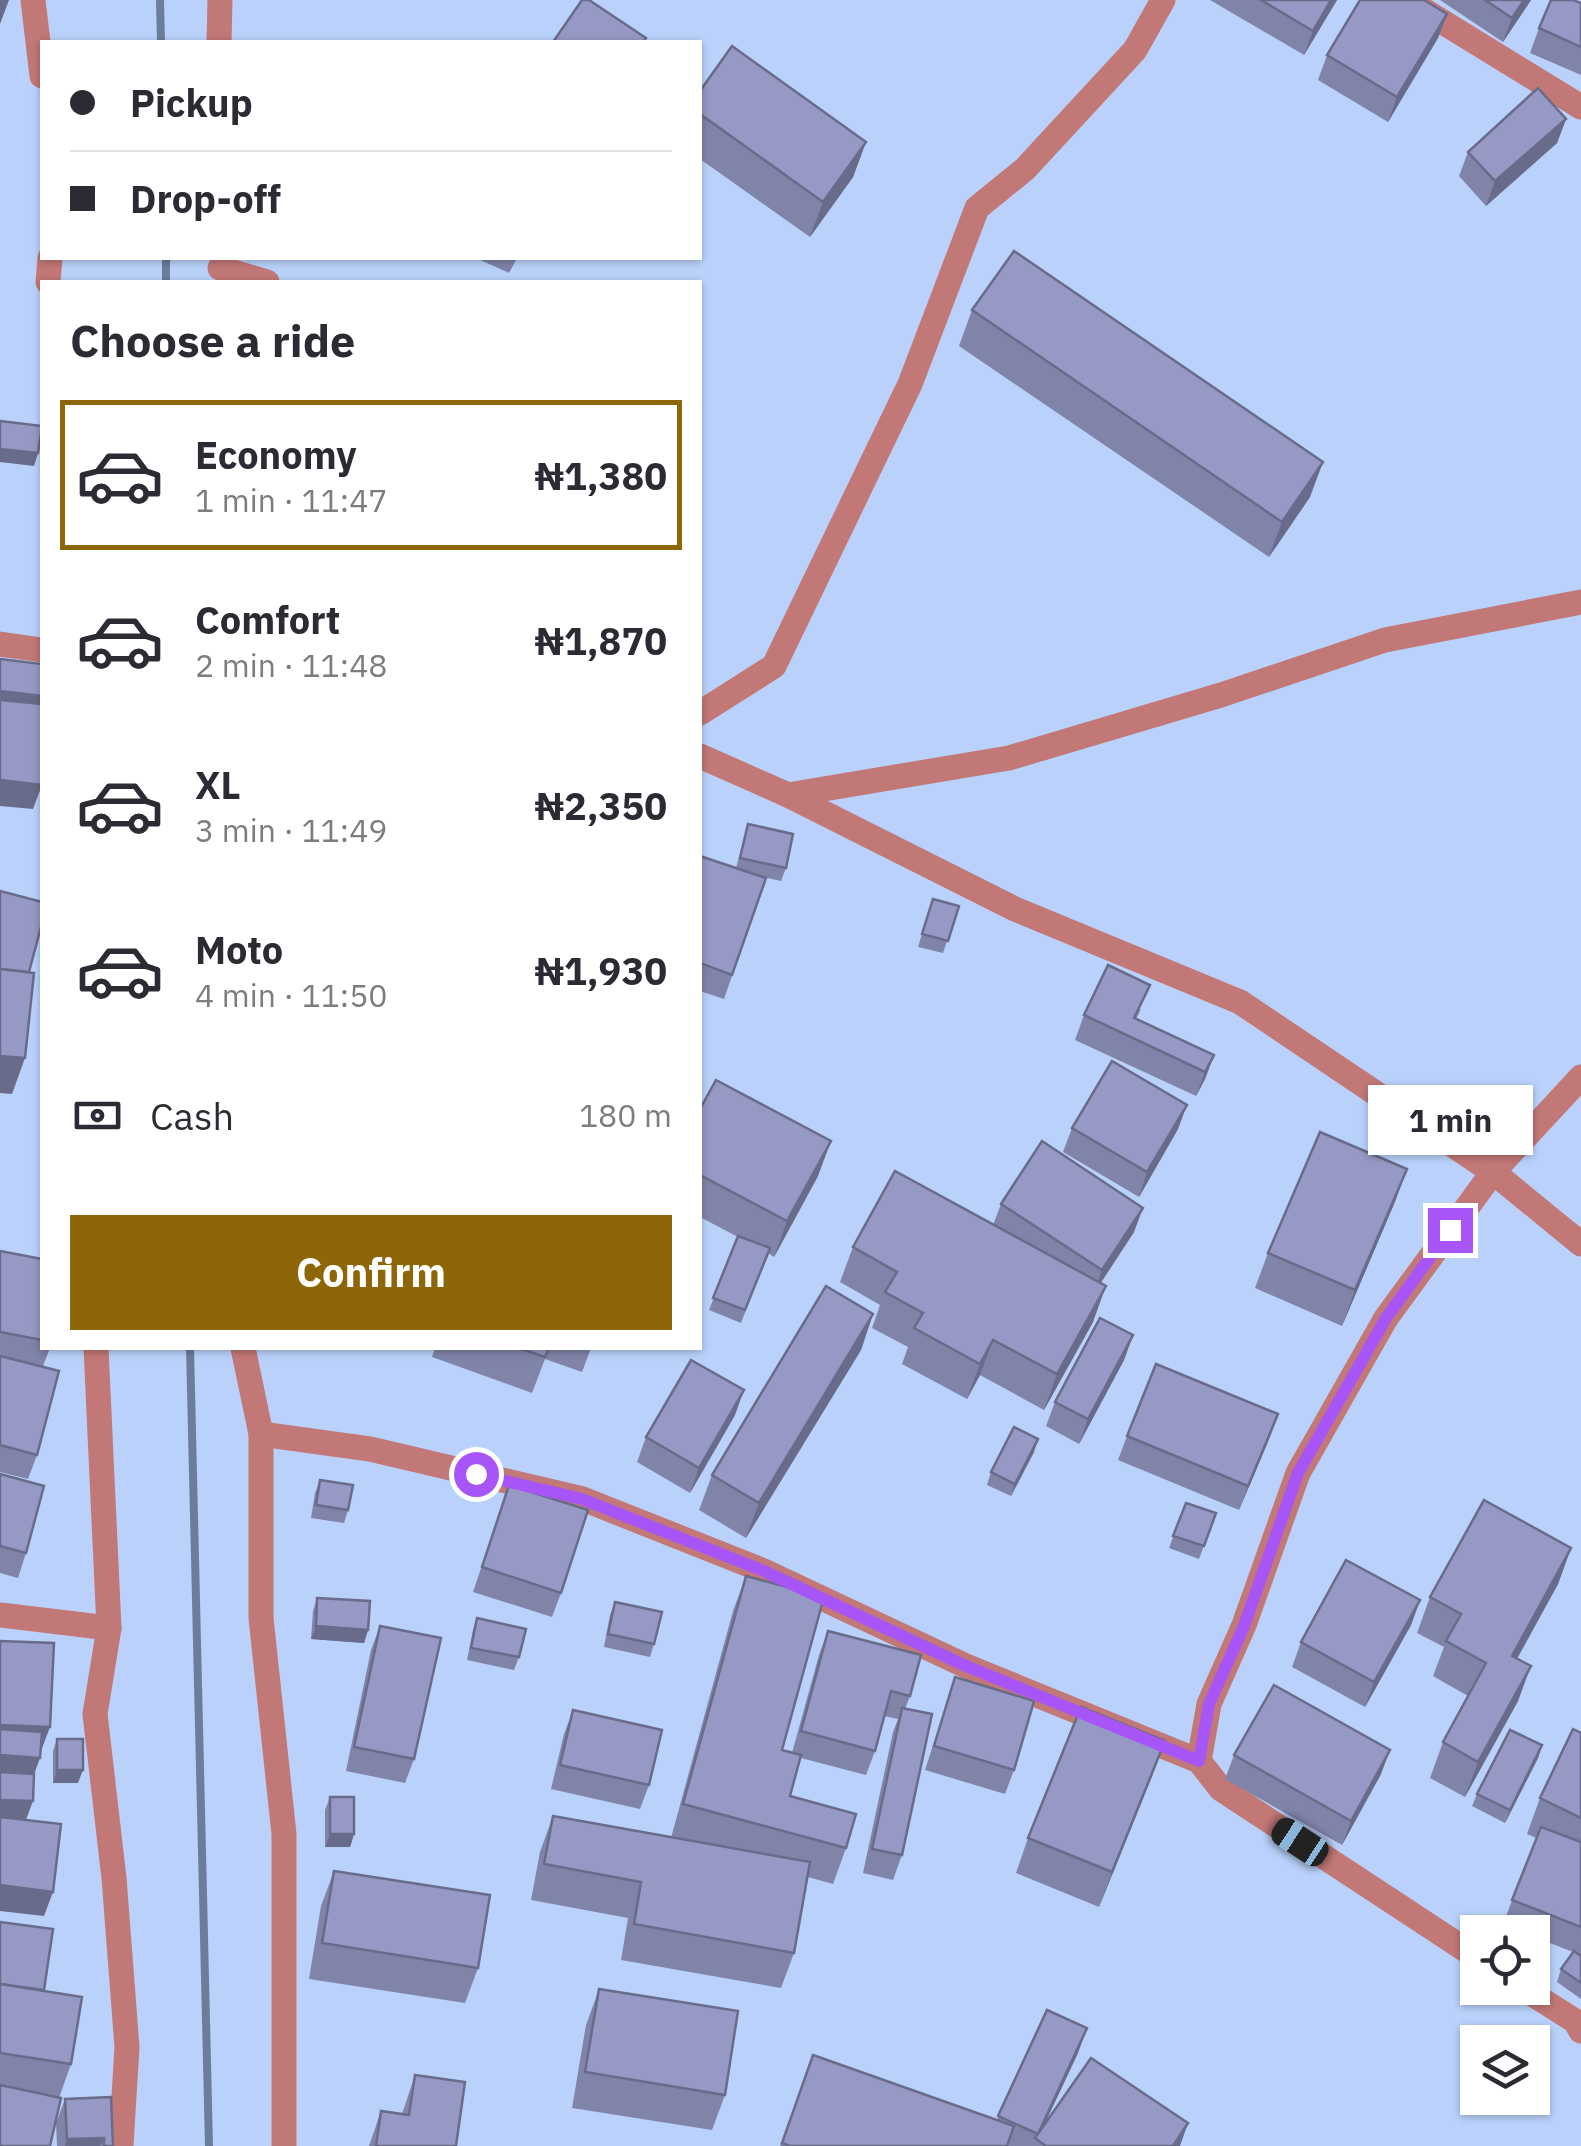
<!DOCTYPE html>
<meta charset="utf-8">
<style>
:root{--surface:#fff;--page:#f7f7f7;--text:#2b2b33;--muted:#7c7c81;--line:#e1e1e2;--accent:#8d6608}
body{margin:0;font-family:"IBM Plex Sans",sans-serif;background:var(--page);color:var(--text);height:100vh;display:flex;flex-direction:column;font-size:38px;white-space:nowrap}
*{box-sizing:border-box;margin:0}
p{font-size:32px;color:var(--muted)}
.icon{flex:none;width:55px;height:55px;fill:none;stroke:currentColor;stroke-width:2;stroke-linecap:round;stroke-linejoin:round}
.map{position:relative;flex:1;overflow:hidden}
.panel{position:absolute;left:40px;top:280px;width:662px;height:1070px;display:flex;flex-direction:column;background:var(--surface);border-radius:0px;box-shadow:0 2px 8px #0004}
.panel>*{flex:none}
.hud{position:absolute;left:40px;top:40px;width:662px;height:220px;border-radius:0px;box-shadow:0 2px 8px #0004;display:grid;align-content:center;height:220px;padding:0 30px;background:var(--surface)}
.buttons{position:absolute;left:1460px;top:1915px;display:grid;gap:20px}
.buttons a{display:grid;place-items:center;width:90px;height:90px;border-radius:0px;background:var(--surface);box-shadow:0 2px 8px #0004;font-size:50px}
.end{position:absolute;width:45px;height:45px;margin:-22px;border:12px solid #a855f7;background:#fff;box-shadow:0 0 0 5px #fff}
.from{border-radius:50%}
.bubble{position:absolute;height:70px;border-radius:0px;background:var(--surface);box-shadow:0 2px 8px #0004;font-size:32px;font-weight:700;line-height:70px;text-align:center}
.car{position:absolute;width:30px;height:60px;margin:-30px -15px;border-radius:12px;box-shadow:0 0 8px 2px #0007;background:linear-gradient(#222 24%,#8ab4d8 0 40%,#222 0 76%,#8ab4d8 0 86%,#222 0)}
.hud b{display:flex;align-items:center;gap:35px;height:95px;font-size:38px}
.hud b+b{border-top:2px solid var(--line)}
.hud i{width:25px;height:25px;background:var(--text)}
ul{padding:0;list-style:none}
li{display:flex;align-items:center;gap:30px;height:150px;margin:0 20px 15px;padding:0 10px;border:5px solid transparent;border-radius:0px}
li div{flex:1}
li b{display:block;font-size:38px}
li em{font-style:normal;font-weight:700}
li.on{border-color:var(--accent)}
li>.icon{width:90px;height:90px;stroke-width:1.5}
h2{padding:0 30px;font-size:45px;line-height:120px}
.pay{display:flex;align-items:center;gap:25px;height:110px;padding:0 30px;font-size:38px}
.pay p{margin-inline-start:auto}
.cta{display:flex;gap:20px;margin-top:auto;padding:20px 30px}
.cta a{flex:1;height:115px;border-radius:0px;background:var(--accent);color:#fff;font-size:40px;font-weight:700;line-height:115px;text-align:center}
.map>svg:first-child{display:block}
</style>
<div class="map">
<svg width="1581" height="2146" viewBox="0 0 1581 2146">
<rect width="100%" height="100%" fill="#bad2fb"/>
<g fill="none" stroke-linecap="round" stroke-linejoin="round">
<g stroke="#c27876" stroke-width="25">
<polyline points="33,0 42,76"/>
<polyline points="1407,0 1581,107"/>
<polyline points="219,42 220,0"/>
<polyline points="220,268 267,282"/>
<polyline points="48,282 50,258"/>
<polyline points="0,644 42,650"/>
<polyline points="700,713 774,666 910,384 977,208 1025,169 1135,50 1163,0"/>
<polyline points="700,756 788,795 1015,909 1240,1002 1493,1172 1581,1244"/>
<polyline points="788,795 1009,758 1221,695 1385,640 1581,602"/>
<polyline points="96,1348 109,1628 95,1714 114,1878 127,2047 121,2146"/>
<polyline points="243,1348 261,1434 261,1618 284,1834 284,2146"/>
<polyline points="261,1434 370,1449 583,1499 764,1571 966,1666 1199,1761 1221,1789 1478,1958"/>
<polyline points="0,1615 109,1628"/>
<polyline points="1199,1761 1209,1704 1244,1625 1298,1473 1386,1318 1493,1172 1581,1077"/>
<polyline points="1523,1988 1575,2021 1581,2031"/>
</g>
<g stroke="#6c7d9a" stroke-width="8">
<polyline points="160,0 161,42"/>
<polyline points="166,258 166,282"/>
<polyline points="190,1348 209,2146"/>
</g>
</g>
<g fill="#8184a9">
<polygon points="1210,0 1337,0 1304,55"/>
<polygon points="1440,0 1531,0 1503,42"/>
<polygon points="1581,3 1581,75 1530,53 1539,28"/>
<polygon points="1447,14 1438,38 1388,122 1318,80 1327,55"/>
<polygon points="700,91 866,142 853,177 810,237 700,159"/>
<polygon points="1566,119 1557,143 1486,206 1459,176 1468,152"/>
<polygon points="476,258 517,258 509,273"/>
<polygon points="972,310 1310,497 1269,557 959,346"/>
<polygon points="748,824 786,868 781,881 758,876 766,878 724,999 700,991 700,856 736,868"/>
<polygon points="959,906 943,953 918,947 929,911"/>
<polygon points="1141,1009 1136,1019 1214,1055 1205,1079 1196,1096 1075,1040 1084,1015"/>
<polygon points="700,1109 818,1176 774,1257 768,1253 741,1323 709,1310 738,1237 700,1217"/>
<polygon points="1072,1128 1178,1129 1139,1197 1063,1152"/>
<polygon points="1407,1169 1394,1204 1342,1326 1255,1288 1268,1253"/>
<polygon points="1001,1204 1134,1232 1100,1283 1093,1322 1044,1410 980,1375 967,1399 902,1364 908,1347 872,1328 880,1305 840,1282 853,1247 993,1225"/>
<polygon points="0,1251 42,1259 42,1348 50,1348 43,1366 37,1455 28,1479 0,1472"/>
<polygon points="873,1314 861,1350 746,1538 699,1510 712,1475"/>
<polygon points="1133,1335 1124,1360 1079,1444 1046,1426 1055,1402"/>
<polygon points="435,1348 591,1348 582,1372 545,1359 532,1393 432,1357"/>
<polygon points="735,1415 690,1493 637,1462 646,1437"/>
<polygon points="1127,1436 1269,1439 1239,1510 1118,1460"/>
<polygon points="1034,1452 1011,1496 987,1485 991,1472"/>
<polygon points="0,1474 26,1553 18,1578 0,1573"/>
<polygon points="320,1480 348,1510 344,1523 311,1518 315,1493"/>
<polygon points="509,1485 561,1593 552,1617 473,1592"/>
<polygon points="1186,1503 1216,1513 1199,1559 1169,1548"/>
<polygon points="1571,1548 1558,1584 1517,1659 1518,1701 1465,1797 1430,1778 1443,1742 1468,1696 1433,1676 1444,1647 1417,1633 1430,1597"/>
<polygon points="746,1576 782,1750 792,1753 819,1655 828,1631 910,1696 905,1709 902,1855 893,1880 863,1873 893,1732 898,1719 884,1716 875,1751 866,1775 801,1758 790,1796 846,1848 833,1884 808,1877 794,1953 781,1988 621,1960 628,1918 531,1900 540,1852 553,1816 671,1838 733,1611"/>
<polygon points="317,1598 368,1630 364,1643 311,1639 313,1611"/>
<polygon points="1420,1600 1411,1625 1365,1707 1292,1667 1301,1642"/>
<polygon points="615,1602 654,1644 650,1657 604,1647 610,1615"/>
<polygon points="477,1618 519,1657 514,1670 467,1660 473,1630"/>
<polygon points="380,1626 414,1759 405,1783 346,1771 371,1650"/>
<polygon points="955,1677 1014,1770 1005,1794 925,1770"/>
<polygon points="573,1710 649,1785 640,1809 551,1789 564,1734"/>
<polygon points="1581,1733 1581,1999 1557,1982 1561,1969 1573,1952 1532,1936 1532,1932 1524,1932 1503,1924 1536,1838 1527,1834 1540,1798"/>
<polygon points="57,1739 78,1783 53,1783 53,1751"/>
<polygon points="1542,1745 1538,1758 1505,1823 1472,1806 1477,1794"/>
<polygon points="1234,1755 1381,1774 1342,1845 1225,1779"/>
<polygon points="1152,1776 1099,1907 1016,1873 1028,1838"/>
<polygon points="330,1797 354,1834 350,1847 325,1847 325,1810"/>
<polygon points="334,1871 478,1968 465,2003 309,1979 321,1906"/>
<polygon points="0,1922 44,1991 71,2064 59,2098 0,2146"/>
<polygon points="599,1989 725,2095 712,2130 572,2108 586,2025"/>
<polygon points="1047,2010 1078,2053 1044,2125 1180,2146 780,2146 813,2055 997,2120"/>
<polygon points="415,2075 456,2146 369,2146 381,2111 402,2114"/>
<polygon points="65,2099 113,2146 57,2146 56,2123"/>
</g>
<g fill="#696b8a">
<polygon points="0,0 9,0 0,24"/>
<polygon points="1331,0 1337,0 1304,55 1313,31"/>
<polygon points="1524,0 1531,0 1503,42 1512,18"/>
<polygon points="1447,14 1438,38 1388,122 1397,97"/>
<polygon points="1566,119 1557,143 1486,206 1495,181"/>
<polygon points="866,142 853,177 810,237 823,202"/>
<polygon points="0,449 38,453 34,466 0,462"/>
<polygon points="1323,462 1310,497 1269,557 1282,522"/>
<polygon points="0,691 42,696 42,711 0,717"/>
<polygon points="0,780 42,785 33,809 0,806"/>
<polygon points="1214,1055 1205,1079 1196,1096 1205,1072"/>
<polygon points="0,1056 25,1058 12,1094 0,1093"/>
<polygon points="1187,1105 1178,1129 1139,1197 1147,1172"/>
<polygon points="831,1141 818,1176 774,1257 787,1221"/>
<polygon points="1407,1169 1394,1204 1342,1326 1355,1290"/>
<polygon points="1143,1208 1134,1232 1093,1295 1102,1270"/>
<polygon points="1106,1286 1093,1322 1044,1410 1057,1374"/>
<polygon points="873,1314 861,1350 746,1538 759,1503"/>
<polygon points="1133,1335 1124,1360 1079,1444 1088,1419"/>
<polygon points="993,1340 980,1375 967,1399 980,1364"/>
<polygon points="744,1390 735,1415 690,1493 699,1468"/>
<polygon points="1278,1414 1269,1439 1239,1510 1248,1486"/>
<polygon points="1038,1439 1034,1452 1011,1496 1015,1484"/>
<polygon points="1571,1548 1558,1584 1499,1691 1512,1656"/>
<polygon points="1420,1600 1411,1625 1365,1707 1374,1682"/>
<polygon points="316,1626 368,1630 364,1643 311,1639"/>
<polygon points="1531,1666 1518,1701 1465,1797 1478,1762"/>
<polygon points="0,1725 50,1727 41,1751 0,1750"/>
<polygon points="1165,1741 1152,1776 1099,1907 1112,1872"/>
<polygon points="1542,1745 1538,1758 1505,1823 1510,1810"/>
<polygon points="1390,1750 1381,1774 1342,1845 1351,1821"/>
<polygon points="0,1755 40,1758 31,1783 0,1780"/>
<polygon points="57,1770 83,1770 78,1783 53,1783"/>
<polygon points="0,1800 33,1801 24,1825 0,1824"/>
<polygon points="330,1834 354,1834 350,1847 325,1847"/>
<polygon points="0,1885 53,1892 44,1916 0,1911"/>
<polygon points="1087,2028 1078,2053 1037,2140 1036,2139"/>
<polygon points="1188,2123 1180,2146 1173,2146"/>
<polygon points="104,2138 100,2146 65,2146 67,2139"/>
</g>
<g fill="#9699c5" stroke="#696b8a" stroke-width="2.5">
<polygon points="582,0 589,0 646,38 643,42 553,42"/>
<polygon points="1261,0 1331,0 1313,31"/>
<polygon points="1360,0 1424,0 1447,14 1397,97 1327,55"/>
<polygon points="1485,0 1524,0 1512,18"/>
<polygon points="1551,0 1573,0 1581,3 1581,47 1539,28"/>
<polygon points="732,46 866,142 823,202 700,114 700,91"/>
<polygon points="1538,88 1566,119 1495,181 1468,152"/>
<polygon points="1014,251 1323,462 1282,522 972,310"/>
<polygon points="0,421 42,426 38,453 0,449"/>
<polygon points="0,659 42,664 42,696 0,691"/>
<polygon points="0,700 42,704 42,785 0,780"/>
<polygon points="748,824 793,834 786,868 740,858"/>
<polygon points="700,856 766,878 732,975 700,963"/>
<polygon points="0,891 42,902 42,923 29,972 0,969"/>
<polygon points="933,899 959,906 948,941 922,934"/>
<polygon points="1108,965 1150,985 1134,1018 1214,1055 1205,1072 1084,1015"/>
<polygon points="0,969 34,973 25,1058 0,1056"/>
<polygon points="1112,1061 1187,1105 1147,1172 1072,1128"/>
<polygon points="716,1080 831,1141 787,1221 700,1175 700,1109"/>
<polygon points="1320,1132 1407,1169 1355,1290 1268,1253"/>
<polygon points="1042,1141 1143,1208 1102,1270 1001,1204"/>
<polygon points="895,1171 1106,1286 1057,1374 993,1340 980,1364 914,1328 923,1313 885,1292 897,1272 853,1247"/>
<polygon points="738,1236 770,1248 745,1310 713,1298"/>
<polygon points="0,1251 42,1259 42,1340 0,1332"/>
<polygon points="826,1286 873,1314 759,1503 712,1475"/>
<polygon points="1100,1318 1133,1335 1088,1419 1055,1402"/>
<polygon points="518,1348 549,1348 545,1357"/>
<polygon points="0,1356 59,1371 37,1455 0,1445"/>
<polygon points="691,1360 744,1390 699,1468 646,1437"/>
<polygon points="1156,1364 1278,1414 1248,1486 1127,1436"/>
<polygon points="1014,1427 1038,1439 1015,1484 991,1472"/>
<polygon points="0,1474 44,1486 26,1553 0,1546"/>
<polygon points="320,1480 353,1485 348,1510 316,1505"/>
<polygon points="509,1485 588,1510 561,1593 482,1567"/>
<polygon points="1484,1500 1571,1548 1512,1656 1531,1666 1478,1762 1443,1742 1486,1663 1446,1641 1461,1614 1430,1597"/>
<polygon points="1186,1503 1216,1513 1204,1546 1173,1536"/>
<polygon points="1346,1560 1420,1600 1374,1682 1301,1642"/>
<polygon points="746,1576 824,1597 782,1750 801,1755 790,1796 856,1814 846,1848 683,1804"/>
<polygon points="317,1598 370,1601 368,1630 316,1626"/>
<polygon points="615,1602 662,1612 654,1644 608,1634"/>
<polygon points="477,1618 526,1629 519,1657 471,1648"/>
<polygon points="380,1626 441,1638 414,1759 354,1747"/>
<polygon points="828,1631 921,1655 910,1696 891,1691 875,1751 801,1731"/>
<polygon points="0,1641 54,1643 50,1727 0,1725"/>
<polygon points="955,1677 1034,1701 1014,1770 934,1746"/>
<polygon points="1274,1685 1390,1750 1351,1821 1234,1755"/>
<polygon points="1081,1707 1165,1741 1112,1872 1028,1838"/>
<polygon points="902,1708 932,1714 902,1855 872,1849"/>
<polygon points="573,1710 662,1730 649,1785 560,1765"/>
<polygon points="0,1729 42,1732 40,1758 0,1755"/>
<polygon points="1573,1729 1581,1733 1581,1818 1540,1798"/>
<polygon points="1510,1730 1542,1745 1510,1810 1477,1794"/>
<rect x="57" y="1739" width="26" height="31"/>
<polygon points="0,1772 34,1774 33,1801 0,1800"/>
<rect x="330" y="1797" width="24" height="37"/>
<polygon points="553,1816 810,1862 794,1953 634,1924 641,1882 544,1864"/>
<polygon points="0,1817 61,1824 53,1892 0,1885"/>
<polygon points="1541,1827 1581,1842 1581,1927 1512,1900"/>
<polygon points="334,1871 490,1895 478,1968 322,1943"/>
<polygon points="0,1922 53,1929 44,1990 0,1984"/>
<polygon points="1574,1951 1581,1956 1581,1983 1561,1969"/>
<polygon points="0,1984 82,1997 71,2064 0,2053"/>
<polygon points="599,1989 738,2011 725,2095 585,2072"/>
<polygon points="1047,2010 1087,2028 1038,2134 998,2116"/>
<polygon points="813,2055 1014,2126 1007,2146 790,2146 782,2143"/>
<polygon points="1091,2058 1188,2123 1173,2146 1046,2146 1035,2138"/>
<polygon points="415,2075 465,2082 456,2146 376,2146 381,2111 409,2115"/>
<polygon points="0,2085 61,2098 50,2146 0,2146"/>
<polygon points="111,2097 113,2146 104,2146 104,2138 67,2139 65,2099"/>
</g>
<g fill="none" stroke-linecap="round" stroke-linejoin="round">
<polyline stroke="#a855f7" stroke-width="12" points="476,1474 582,1499 764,1571 966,1666 1199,1761 1209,1704 1244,1626 1298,1473 1386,1318 1450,1230"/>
</g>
</svg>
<div class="buttons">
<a><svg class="icon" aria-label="locate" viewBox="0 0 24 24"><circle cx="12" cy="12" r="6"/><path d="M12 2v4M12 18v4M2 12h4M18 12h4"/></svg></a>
<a><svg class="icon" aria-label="layers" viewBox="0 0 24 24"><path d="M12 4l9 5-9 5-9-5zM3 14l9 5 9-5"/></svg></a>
</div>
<i class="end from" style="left:476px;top:1474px"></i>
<i class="end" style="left:1450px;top:1230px"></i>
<div class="bubble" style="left:1368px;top:1085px;width:165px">1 min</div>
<i class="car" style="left:1300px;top:1842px;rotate:303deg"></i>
<div class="hud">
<b><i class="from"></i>Pickup</b>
<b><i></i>Drop-off</b>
</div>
<section class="panel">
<h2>Choose a ride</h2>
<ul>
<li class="on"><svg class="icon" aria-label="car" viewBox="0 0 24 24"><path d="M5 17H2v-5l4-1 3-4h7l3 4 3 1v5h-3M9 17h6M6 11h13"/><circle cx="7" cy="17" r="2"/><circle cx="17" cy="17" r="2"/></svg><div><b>Economy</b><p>1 min · 11:47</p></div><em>₦1,380</em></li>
<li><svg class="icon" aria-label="car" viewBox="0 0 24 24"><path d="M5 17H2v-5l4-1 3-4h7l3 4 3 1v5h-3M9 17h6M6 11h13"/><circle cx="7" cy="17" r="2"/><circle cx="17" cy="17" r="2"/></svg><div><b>Comfort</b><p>2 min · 11:48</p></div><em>₦1,870</em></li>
<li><svg class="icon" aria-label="car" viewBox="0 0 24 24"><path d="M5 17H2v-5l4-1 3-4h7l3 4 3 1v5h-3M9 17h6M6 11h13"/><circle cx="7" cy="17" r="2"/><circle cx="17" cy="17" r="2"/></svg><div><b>XL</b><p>3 min · 11:49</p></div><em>₦2,350</em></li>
<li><svg class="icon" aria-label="car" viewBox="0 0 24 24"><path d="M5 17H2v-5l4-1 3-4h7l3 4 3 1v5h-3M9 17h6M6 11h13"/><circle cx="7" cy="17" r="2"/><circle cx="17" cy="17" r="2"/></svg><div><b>Moto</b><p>4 min · 11:50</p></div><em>₦1,930</em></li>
</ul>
<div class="pay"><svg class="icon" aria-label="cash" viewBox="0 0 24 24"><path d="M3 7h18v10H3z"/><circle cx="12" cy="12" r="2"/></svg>Cash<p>180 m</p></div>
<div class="cta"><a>Confirm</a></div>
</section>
</div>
